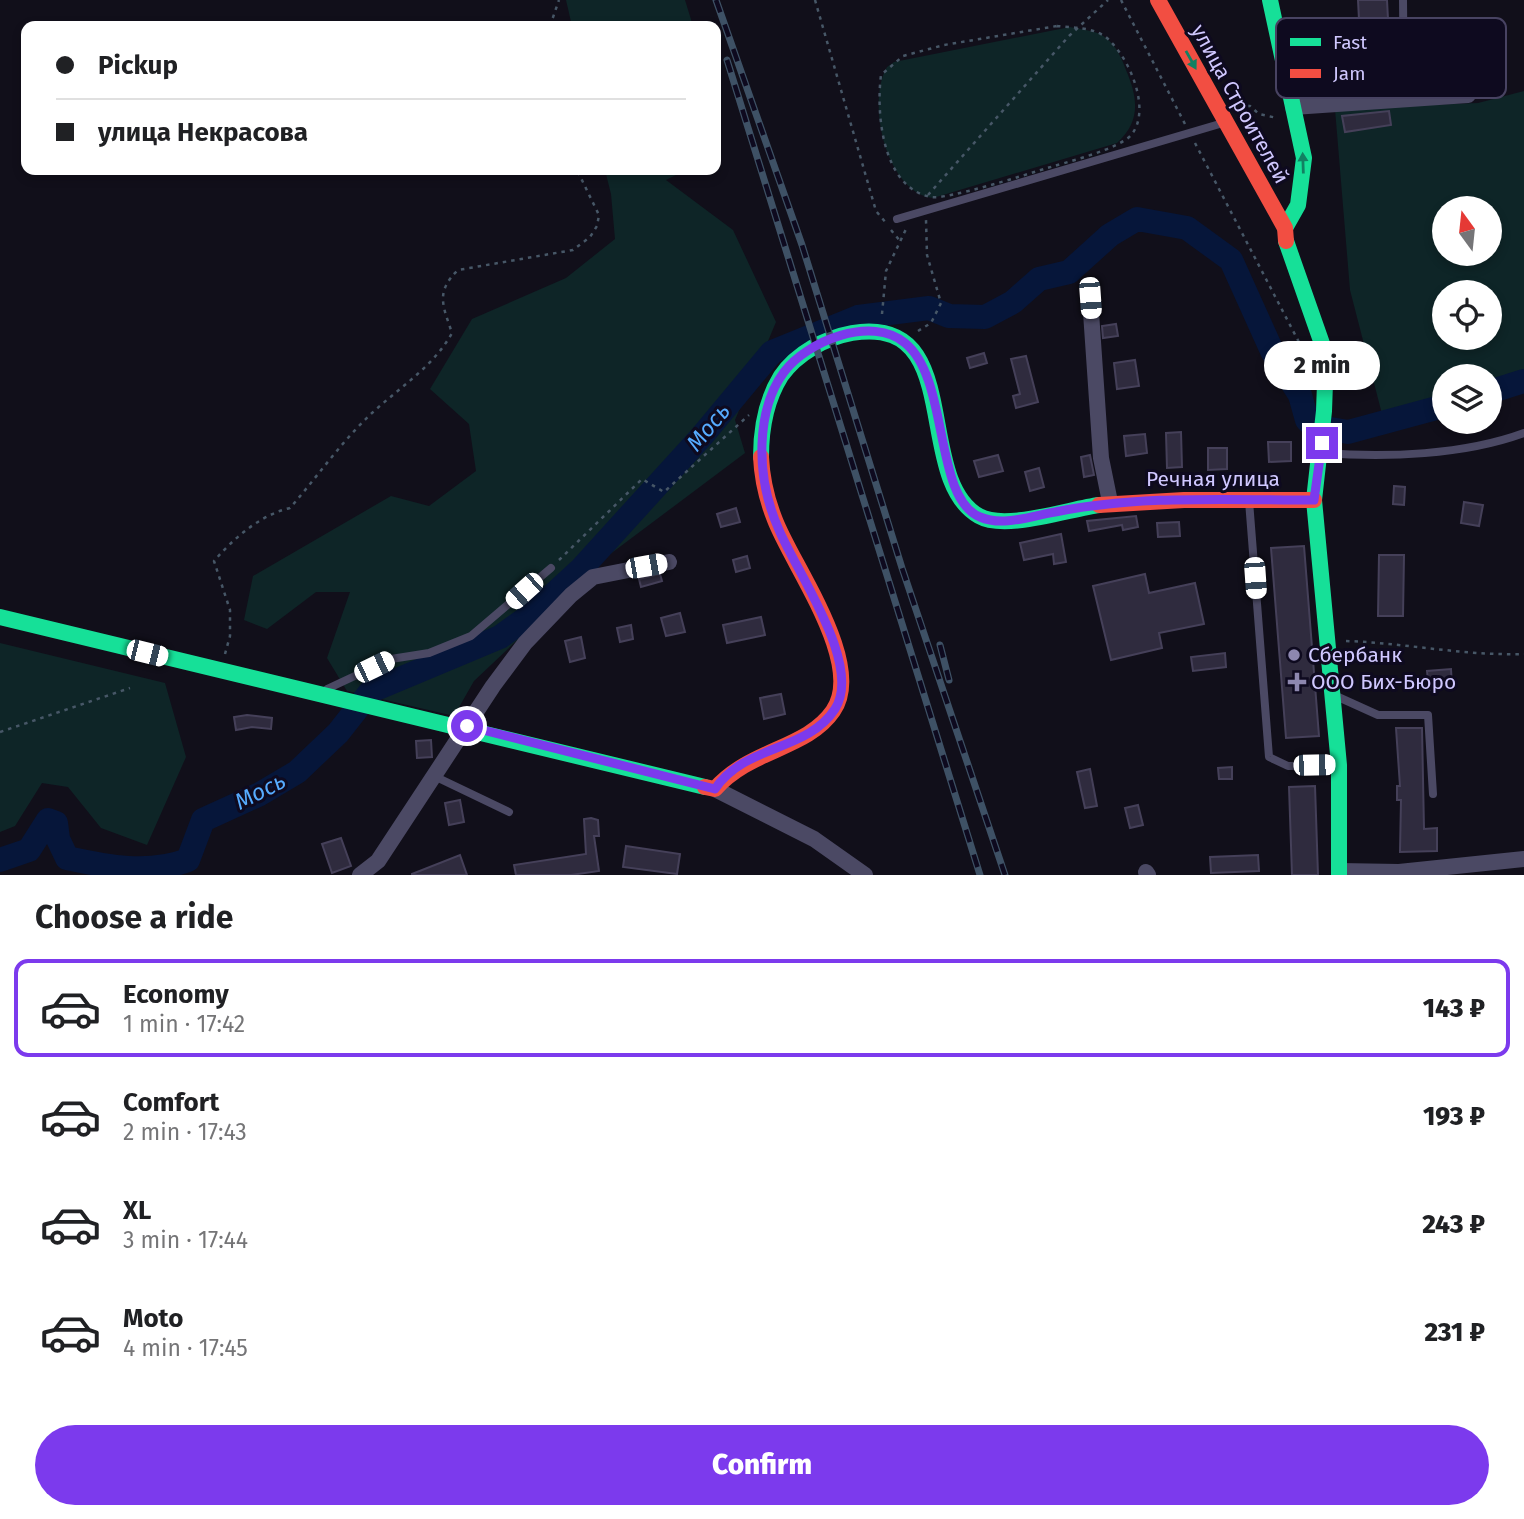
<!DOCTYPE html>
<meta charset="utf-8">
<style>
:root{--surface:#fff;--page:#f6f6f6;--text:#202124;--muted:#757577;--line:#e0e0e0;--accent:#7c3aed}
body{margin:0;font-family:"Fira Sans",sans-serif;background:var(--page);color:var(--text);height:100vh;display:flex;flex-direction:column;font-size:26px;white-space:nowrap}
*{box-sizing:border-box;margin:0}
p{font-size:23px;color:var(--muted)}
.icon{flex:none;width:38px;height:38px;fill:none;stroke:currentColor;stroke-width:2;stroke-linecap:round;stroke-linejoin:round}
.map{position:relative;height:875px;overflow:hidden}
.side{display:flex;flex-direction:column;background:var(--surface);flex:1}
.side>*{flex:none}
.banner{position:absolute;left:21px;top:21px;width:700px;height:154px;border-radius:14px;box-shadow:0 4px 10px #0003;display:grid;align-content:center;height:154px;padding:0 35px;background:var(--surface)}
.needle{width:46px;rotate:345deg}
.tools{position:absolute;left:1432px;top:196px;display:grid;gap:14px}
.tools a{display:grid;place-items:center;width:70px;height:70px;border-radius:50%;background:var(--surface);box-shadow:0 4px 10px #0003;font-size:35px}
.end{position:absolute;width:32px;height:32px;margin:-16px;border:9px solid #7c3aed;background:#fff;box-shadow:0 0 0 4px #fff}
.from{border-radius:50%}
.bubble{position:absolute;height:49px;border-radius:24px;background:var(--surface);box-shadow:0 4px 10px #0003;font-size:23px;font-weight:800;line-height:49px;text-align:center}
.car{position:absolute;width:21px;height:42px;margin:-21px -10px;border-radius:9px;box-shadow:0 0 5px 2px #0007;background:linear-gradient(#fff 24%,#345 0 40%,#fff 0 76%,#345 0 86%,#fff 0)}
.banner b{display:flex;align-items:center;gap:24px;height:66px;font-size:26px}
.banner b+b{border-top:2px solid var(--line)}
.banner i{width:18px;height:18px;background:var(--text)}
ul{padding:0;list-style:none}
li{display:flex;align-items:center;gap:21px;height:98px;margin:0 14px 10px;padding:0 21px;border:4px solid transparent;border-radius:14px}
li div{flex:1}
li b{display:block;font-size:26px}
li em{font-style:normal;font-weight:800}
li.selected{border-color:var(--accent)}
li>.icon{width:63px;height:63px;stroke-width:1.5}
h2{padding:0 35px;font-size:32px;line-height:84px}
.button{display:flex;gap:14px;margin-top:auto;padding:14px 35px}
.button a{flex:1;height:80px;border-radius:42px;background:var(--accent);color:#fff;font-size:28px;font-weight:800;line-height:80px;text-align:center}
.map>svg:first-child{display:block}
</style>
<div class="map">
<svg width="1524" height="875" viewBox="0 0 1524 875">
<rect width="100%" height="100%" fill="#110f1a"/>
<g fill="#0e2527" fill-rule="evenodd">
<polygon points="566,0 685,0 693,26 572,26"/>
<path d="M1070,27C1083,30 1096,30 1106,38C1116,45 1122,59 1126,70C1138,98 1141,121 1117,143L933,198C886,192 866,102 887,67L894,62Z"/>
<path d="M1524,91V369L1489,380V376H1444V395L1382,414L1350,290L1335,109L1478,103ZM1444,208H1489V254H1444ZM1444,292H1489V338H1444Z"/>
<polygon points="605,170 686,170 666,180 733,230 776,322 735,420 745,453 601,561 474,681 454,716 347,691 327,658 350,592 316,592 267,629 244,620 253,576 391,496 429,506 476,471 469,424 430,389 472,319 566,278 615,239 611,194"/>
<polygon points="0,643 165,683 186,757 147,845 101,828 68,787 42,783 15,826 0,832"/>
</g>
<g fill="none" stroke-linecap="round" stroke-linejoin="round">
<g stroke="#06163a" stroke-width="24">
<polyline points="1489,392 1524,381"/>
<path d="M0,860L29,850L48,820L56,823L58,839L67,858C108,867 148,875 188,860L203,820L260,794L297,772L338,733L371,691L500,637L532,614L581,569L702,436L772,352L858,317L929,308L949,316L985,317L1013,302L1039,279L1069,272L1110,235L1137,219L1187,228L1231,260L1272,351L1300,395L1307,420L1313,426L1348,432L1444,406"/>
</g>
</g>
<g fill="#2f2b3e" stroke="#454059" stroke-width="2">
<polygon points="1358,0 1387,0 1391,77 1362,79"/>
<polygon points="1389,111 1391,125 1345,132 1342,116"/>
<polygon points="1116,324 1118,336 1103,338 1102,326"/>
<polygon points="984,353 987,363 970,368 967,358"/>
<polygon points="1026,356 1038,402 1016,408 1013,396 1020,394 1011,359"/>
<polygon points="1135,360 1139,386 1117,389 1114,363"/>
<polygon points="1181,432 1182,467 1167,468 1166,433"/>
<polygon points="1145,434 1147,453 1126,456 1124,436"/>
<polygon points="1268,442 1291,442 1291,461 1269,462"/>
<polygon points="1208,448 1227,448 1227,469 1208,470"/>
<polygon points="998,455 1003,471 979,477 974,461"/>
<polygon points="1090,455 1094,475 1084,477 1081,457"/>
<polygon points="1039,468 1044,487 1030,491 1025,472"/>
<polygon points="1394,486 1405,487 1404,505 1393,504"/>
<polygon points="1464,502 1483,505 1479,526 1461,523"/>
<polygon points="736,508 740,522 721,527 717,514"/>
<polygon points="1136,516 1138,527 1123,530 1122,525 1089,531 1087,521"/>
<polygon points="1179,522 1180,536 1158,537 1157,523"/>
<polygon points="1061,534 1066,562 1054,564 1053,554 1024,560 1020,543"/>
<polygon points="1304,546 1319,736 1286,738 1271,548"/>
<polygon points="1379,555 1404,555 1403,616 1378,616"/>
<polygon points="747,556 750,568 736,572 733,560"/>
<polygon points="660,574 662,581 641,587 639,579"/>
<polygon points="1145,574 1149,593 1195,583 1204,624 1159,633 1162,648 1111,660 1093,586"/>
<polygon points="680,613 685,632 666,636 661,618"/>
<polygon points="761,617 765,635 727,643 723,625"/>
<polygon points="631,625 633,639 620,642 617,628"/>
<polygon points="581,637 585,658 570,662 565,641"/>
<polygon points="1225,653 1226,667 1193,671 1191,657"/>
<polygon points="1451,669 1452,687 1429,690 1427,671"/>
<polygon points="781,694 785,714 764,719 760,698"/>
<polygon points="247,715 272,718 271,729 252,727 236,730 234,717"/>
<polygon points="1396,728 1422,728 1424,829 1437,828 1437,851 1400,852 1401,800 1397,800 1397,786 1400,786"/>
<polygon points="431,740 432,757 417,758 416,741"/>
<polygon points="1232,767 1232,779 1219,779 1218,768"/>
<polygon points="1090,769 1097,806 1085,808 1077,772"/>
<polygon points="1315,786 1318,875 1292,875 1289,787"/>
<polygon points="460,800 464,822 449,825 445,803"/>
<polygon points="1138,805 1143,825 1130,828 1125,808"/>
<polygon points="591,818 598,820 599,836 594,836 599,871 571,875 516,875 514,865 586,854 584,819"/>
<polygon points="341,838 351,866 332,873 322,844"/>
<polygon points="626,846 680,854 677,874 623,867"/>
<polygon points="460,855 467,875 412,875 412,874"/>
<polygon points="1258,855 1259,871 1211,873 1210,857"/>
</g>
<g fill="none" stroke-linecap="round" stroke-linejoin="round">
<g stroke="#475767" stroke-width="2.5" stroke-dasharray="3.5 5" stroke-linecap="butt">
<polyline points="815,0 876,211 887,224"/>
<polyline points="1121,0 1185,124"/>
<polyline points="550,26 559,0"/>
<path d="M1057,26C1074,28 1095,27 1108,39C1130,59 1151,109 1132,134C1121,149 1063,163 1044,169C1025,175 946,200 931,197C882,188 876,113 881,75L903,56L944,45Z"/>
<polyline points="1239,106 1250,106 1259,114 1277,118"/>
<polyline points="1195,143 1302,348 1307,368"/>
<polyline points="928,195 1069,36 1108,0"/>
<polyline points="891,230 900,241"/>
<polyline points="882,314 886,271 907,227"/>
<polyline points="918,331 931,323 941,303 927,255 926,220"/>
<polyline points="559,560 642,479 664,492 749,415"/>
<path d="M1346,641C1406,643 1464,656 1524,654"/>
<path d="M225,654L230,636V610L214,561C234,538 260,515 290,508C317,477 342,441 372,413C400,387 433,367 452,333C443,306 435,292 458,270L573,250L590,237L597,226L599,215L577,170"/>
<polyline points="0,732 130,688"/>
</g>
<g stroke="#4b4964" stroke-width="8">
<polyline points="1403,0 1404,99"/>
<polyline points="897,219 1223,123"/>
<path d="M1323,453C1386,458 1464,455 1524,433"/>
<polyline points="1249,501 1269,757 1288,766 1336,765"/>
<polyline points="327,689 391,659 429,653 471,636 551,568"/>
<polyline points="1336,696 1378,715 1428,715 1433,794"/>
<polyline points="434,776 509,812"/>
</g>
<g stroke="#4b4964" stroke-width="16">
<polyline points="1293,107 1468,95"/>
<polyline points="1090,298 1101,458 1110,502"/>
<polyline points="715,789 814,839 865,875"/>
<polyline points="1339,871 1399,872 1524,859"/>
<polyline points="1146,872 1148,875"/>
<polyline points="360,875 378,861 493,686 525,643 571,595 593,577 669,562"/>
</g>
<g stroke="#16e098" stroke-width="16">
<polyline points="1270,0 1304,158 1298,205 1285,228"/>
<polyline points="1286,241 1326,355 1324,411 1314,500 1339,765 1339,875"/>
<path d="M761,457C761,429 766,400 781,376C797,353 825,338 852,333C967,314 912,478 979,516C1005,531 1069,509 1099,505"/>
<polyline points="0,617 705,787"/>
</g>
<g stroke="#f24e42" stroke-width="16">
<polyline points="1158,0 1285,228 1286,241"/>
<polyline points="1099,505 1184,500 1314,500"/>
<path d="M705,787L715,789C750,749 807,749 833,711C866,664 792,565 775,520C767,500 762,479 761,457"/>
</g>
<g stroke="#3e5165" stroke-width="7">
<g id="rail">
<polyline points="716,0 802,245 902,568 1005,875"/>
<polyline points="727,60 980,875"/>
<polyline points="940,645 949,680"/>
</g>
</g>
<use href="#rail" stroke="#0e0a1f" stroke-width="4.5" stroke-dasharray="13" stroke-linecap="butt"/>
</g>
<defs><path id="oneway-solid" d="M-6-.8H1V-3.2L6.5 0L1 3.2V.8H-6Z" transform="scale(1.75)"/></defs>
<g fill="#128062">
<use href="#oneway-solid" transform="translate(1191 60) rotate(61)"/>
<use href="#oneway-solid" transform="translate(1303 163) rotate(-92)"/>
</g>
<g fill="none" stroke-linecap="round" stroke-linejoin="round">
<path stroke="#7c3aed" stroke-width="9" d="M467,726L715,789C745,744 807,752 835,709C863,665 797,573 779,530C767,503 761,473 762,444C763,419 769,392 784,372C807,341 872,315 905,343C950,379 933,498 980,517C1003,527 1031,516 1055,512C1140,495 1227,500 1314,500L1322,443"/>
</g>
<g fill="#8d87af" stroke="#0e0a1f" stroke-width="2.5">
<circle cx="1294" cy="655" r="7"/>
<path d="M1293.5 671.5h7v7h7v7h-7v7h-7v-7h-7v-7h7z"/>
</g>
<g text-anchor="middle" stroke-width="6" stroke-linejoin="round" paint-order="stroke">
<g font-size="21" fill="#d0c8ff" stroke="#0e0a1f">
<text transform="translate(1240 104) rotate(61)" y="7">улица Строителей</text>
<text x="1213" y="486">Речная улица</text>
</g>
<g font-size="21" fill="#d0c8ff" stroke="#0e0a1f" text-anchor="start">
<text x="1308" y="662">Сбербанк</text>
<text x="1311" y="689">ООО Бих-Бюро</text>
</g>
<g font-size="23" font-style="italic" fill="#56abff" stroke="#0e0a1f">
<text transform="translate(708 427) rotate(-50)" y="8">Мось</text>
<text transform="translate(260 791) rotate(-27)" y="8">Мось</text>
</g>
</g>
<rect x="1276" y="18" width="230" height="80" rx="10" fill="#0e0a1f" stroke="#484362" stroke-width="2"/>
<rect x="1290" y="38" width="31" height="8" fill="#16e098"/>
<rect x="1290" y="69" width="31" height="9" fill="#f24e42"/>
<g font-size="19" fill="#d0c8ff">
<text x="1333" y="49">Fast</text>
<text x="1333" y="80">Jam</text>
</g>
</svg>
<div class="tools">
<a><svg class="needle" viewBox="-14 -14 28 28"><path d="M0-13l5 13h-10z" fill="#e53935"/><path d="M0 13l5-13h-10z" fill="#757577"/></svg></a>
<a><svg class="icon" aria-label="locate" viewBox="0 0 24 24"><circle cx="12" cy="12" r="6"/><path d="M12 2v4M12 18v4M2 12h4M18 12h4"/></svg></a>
<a><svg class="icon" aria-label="layers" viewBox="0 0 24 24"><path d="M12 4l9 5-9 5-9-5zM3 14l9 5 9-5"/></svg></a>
</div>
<i class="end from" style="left:467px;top:726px"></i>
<i class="end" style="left:1322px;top:443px"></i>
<div class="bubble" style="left:1264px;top:341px;width:116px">2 min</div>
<i class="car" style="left:1090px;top:298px;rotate:176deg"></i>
<i class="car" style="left:646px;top:566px;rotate:80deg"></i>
<i class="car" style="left:1255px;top:578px;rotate:176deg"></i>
<i class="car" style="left:524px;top:591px;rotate:228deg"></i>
<i class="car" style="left:147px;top:653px;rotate:104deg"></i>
<i class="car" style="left:374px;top:667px;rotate:64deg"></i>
<i class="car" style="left:1314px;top:765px;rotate:89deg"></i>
<div class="banner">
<b><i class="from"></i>Pickup</b>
<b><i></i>улица Некрасова</b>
</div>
</div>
<section class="side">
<h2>Choose a ride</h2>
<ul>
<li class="selected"><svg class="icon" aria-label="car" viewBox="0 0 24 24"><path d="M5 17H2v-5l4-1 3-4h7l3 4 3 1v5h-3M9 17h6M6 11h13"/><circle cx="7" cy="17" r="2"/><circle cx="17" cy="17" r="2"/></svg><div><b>Economy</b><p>1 min · 17:42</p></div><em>143 ₽</em></li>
<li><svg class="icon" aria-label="car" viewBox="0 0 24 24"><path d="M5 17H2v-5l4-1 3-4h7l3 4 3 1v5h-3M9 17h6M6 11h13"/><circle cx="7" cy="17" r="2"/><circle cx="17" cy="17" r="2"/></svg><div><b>Comfort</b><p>2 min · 17:43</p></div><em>193 ₽</em></li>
<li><svg class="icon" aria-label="car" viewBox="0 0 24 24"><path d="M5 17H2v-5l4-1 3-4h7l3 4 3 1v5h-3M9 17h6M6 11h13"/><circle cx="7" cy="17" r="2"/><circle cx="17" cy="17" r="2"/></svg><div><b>XL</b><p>3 min · 17:44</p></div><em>243 ₽</em></li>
<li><svg class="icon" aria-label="car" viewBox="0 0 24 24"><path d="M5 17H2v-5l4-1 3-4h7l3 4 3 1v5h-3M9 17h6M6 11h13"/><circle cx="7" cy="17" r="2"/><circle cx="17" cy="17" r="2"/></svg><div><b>Moto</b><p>4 min · 17:45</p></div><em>231 ₽</em></li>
</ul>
<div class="button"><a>Confirm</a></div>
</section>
